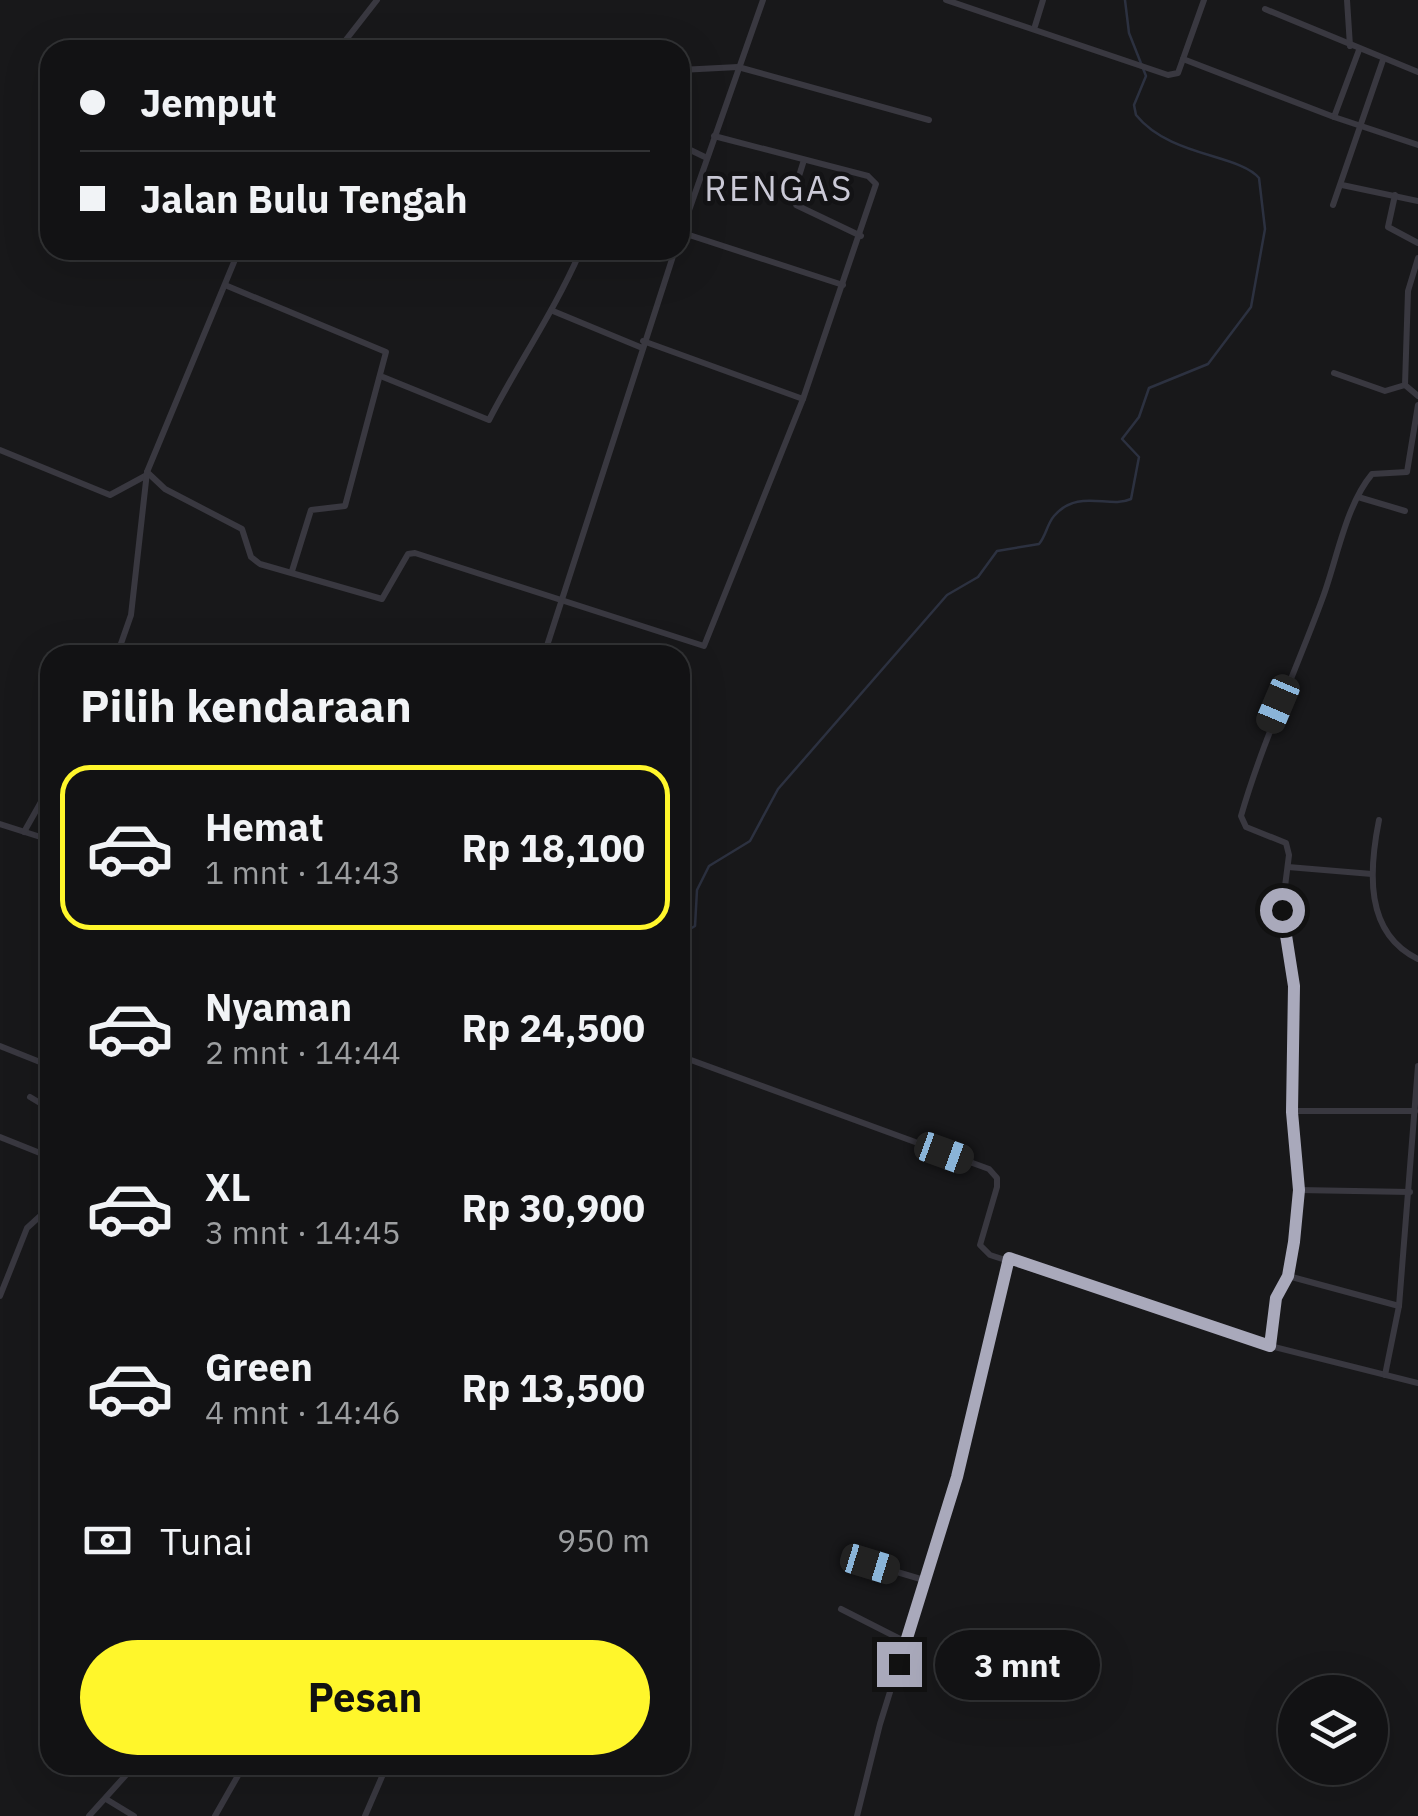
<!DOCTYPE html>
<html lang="id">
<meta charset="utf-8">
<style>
:root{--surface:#121214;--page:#1f2022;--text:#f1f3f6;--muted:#9c9ea0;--line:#313234;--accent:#fff62b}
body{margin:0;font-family:"IBM Plex Sans",sans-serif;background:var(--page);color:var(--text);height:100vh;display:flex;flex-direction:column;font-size:38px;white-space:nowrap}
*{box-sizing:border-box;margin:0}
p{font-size:32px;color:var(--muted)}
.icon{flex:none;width:55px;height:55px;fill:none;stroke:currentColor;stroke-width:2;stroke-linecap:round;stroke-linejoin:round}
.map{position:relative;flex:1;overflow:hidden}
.details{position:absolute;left:40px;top:645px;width:650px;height:1130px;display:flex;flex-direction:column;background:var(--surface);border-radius:30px;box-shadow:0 10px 40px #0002,0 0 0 2px var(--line)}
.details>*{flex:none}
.top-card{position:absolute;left:40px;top:40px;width:650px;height:220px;border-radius:30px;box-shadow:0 10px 40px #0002,0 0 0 2px var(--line);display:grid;align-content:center;height:220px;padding:0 40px;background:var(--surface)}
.tools{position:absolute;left:1278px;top:1675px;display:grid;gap:20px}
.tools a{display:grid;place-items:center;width:110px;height:110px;border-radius:50%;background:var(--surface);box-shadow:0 10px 40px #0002,0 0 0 2px var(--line);font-size:50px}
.end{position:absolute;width:45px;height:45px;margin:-22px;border:12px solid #a9a9bb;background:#111;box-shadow:0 0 0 5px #111}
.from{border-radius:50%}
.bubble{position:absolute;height:70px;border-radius:35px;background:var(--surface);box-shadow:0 10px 40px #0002,0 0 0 2px var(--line);font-size:32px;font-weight:800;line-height:70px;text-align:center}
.car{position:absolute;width:30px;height:60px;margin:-30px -15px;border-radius:12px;box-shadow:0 0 8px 2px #0007;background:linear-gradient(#222 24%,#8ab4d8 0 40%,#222 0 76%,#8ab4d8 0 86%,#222 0)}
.top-card b{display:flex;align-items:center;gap:35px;height:95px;font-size:38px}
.top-card b+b{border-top:2px solid var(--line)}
.top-card i{width:25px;height:25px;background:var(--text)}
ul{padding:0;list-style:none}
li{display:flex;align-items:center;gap:30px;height:165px;margin:0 20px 15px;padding:0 20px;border:5px solid transparent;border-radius:30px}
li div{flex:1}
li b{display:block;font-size:38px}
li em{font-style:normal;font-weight:800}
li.current{border-color:var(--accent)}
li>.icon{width:90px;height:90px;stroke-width:1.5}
h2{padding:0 40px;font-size:45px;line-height:120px}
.pay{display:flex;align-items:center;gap:25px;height:110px;padding:0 40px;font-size:38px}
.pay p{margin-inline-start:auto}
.button{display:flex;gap:20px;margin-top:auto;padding:20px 40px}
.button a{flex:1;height:115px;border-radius:60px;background:var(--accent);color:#111;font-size:40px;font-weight:800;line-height:115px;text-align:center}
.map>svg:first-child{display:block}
</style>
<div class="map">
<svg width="1418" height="1816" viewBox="0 0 1418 1816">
<rect width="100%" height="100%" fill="#18181a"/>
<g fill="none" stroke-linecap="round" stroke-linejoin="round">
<path stroke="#2c3140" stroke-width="2.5" d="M680,935L695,926L697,890L709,866L750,841L778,789L947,595L978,577L997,551L1039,544C1046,536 1047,524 1054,516C1078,488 1109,509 1131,499L1139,457L1122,439L1139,417L1149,388L1208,364L1251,307L1265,229L1259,178C1239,154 1170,157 1136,115L1134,105L1146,76L1129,33L1125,0"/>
<g stroke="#393840" stroke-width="6">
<polyline points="946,0 1168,75 1178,73 1204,0"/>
<polyline points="1347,0 1350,46"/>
<polyline points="1265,9 1418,72"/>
<polyline points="1035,26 1043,0"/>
<polyline points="338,50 377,0"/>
<polyline points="1183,59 1334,117 1359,50"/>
<polyline points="680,70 738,67 929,120"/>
<polyline points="1334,117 1418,145"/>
<polyline points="680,145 707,158"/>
<polyline points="804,160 793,195 796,205 861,236"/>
<polyline points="1342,185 1418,201"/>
<polyline points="1395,195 1388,227 1418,243"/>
<polyline points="1333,205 1383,60"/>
<polyline points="680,232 843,285"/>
<polyline points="680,236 763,0"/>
<polyline points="225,285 386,352 345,506 311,510 292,571"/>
<polyline points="553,311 640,347"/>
<polyline points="643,341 803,399"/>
<polyline points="1334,373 1385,391 1405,385"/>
<path d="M383,377L489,420C519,362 555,310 581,250"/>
<polyline points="1405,385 1408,291 1418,258"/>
<polyline points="1405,385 1418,396"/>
<polyline points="0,450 110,495 147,475"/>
<polyline points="147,472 165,489 242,529 251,557 260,564 382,599 408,554 415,553 704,646 803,399 876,184 868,176 714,136"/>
<polyline points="1358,497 1405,511"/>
<polyline points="117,655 131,615 147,472 239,250"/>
<polyline points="544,655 675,250"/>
<path d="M1379,820C1369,870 1364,933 1418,959"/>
<polyline points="0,824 50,840"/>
<polyline points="24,832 50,786"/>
<polyline points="1288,867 1372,874"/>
<polyline points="0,1046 50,1066"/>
<polyline points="680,1056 989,1169 997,1178 997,1187 980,1245 990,1255 1270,1346 1418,1383"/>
<polyline points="30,1097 50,1109"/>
<polyline points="1292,1111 1415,1111"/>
<polyline points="0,1137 50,1157"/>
<polyline points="1299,1190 1410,1192"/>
<polyline points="1288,1276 1399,1306"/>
<polyline points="0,1296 27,1228 50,1207"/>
<path d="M1270,1346L1276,1298L1288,1276L1294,1242L1299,1190L1292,1111L1295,986L1282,910L1289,855L1286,843L1246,827L1241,816C1263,740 1296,671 1323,597C1337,559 1346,505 1372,474L1407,472L1418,405"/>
<polyline points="1385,1375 1399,1306 1418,1066"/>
<polyline points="870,1564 924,1580"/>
<polyline points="841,1609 906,1642"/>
<polyline points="106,1799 134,1816"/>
<polyline points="89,1816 135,1765"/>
<polyline points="215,1816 244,1765"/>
<polyline points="365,1816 387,1765"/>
<polyline points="857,1816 880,1724 957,1477 1009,1258"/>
</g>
</g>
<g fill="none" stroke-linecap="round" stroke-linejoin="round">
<polyline stroke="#a9a9bb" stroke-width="12" points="899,1664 957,1477 1009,1258 1270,1346 1276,1298 1288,1276 1294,1242 1299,1190 1292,1112 1294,986 1282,910"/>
</g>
<g text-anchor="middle" stroke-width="9" stroke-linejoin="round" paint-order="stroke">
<g font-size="35" letter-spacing="2.5" fill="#cbcad7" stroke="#131315">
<text x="779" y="201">RENGAS</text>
</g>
</g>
</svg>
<div class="tools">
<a><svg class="icon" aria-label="layers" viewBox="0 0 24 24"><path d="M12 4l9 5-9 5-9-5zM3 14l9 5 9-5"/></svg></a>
</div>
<i class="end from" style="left:1282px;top:910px"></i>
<i class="end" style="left:899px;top:1664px"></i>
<div class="bubble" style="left:935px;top:1630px;width:165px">3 mnt</div>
<i class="car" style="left:1278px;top:704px;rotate:203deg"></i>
<i class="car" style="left:944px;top:1153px;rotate:110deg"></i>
<i class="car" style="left:870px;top:1564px;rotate:107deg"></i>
<div class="top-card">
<b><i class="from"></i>Jemput</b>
<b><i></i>Jalan Bulu Tengah</b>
</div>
<section class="details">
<h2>Pilih kendaraan</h2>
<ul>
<li class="current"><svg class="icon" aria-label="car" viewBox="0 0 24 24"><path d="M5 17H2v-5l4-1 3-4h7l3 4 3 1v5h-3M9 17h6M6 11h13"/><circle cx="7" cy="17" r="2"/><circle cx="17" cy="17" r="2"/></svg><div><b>Hemat</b><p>1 mnt · 14:43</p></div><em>Rp 18,100</em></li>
<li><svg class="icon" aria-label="car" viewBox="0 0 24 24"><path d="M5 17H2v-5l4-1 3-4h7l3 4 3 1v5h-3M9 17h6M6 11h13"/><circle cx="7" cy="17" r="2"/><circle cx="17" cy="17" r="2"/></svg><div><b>Nyaman</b><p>2 mnt · 14:44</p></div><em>Rp 24,500</em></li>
<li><svg class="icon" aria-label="car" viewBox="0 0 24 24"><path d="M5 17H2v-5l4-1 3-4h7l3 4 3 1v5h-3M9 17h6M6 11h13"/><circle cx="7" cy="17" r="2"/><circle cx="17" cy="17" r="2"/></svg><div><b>XL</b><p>3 mnt · 14:45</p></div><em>Rp 30,900</em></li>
<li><svg class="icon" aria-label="car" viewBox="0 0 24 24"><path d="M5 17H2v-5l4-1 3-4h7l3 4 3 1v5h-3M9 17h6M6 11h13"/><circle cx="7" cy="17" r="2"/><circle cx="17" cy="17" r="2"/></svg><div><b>Green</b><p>4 mnt · 14:46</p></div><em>Rp 13,500</em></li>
</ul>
<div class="pay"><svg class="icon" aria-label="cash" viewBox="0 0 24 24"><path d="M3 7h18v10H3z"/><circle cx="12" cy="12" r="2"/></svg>Tunai<p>950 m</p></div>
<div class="button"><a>Pesan</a></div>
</section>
</div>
